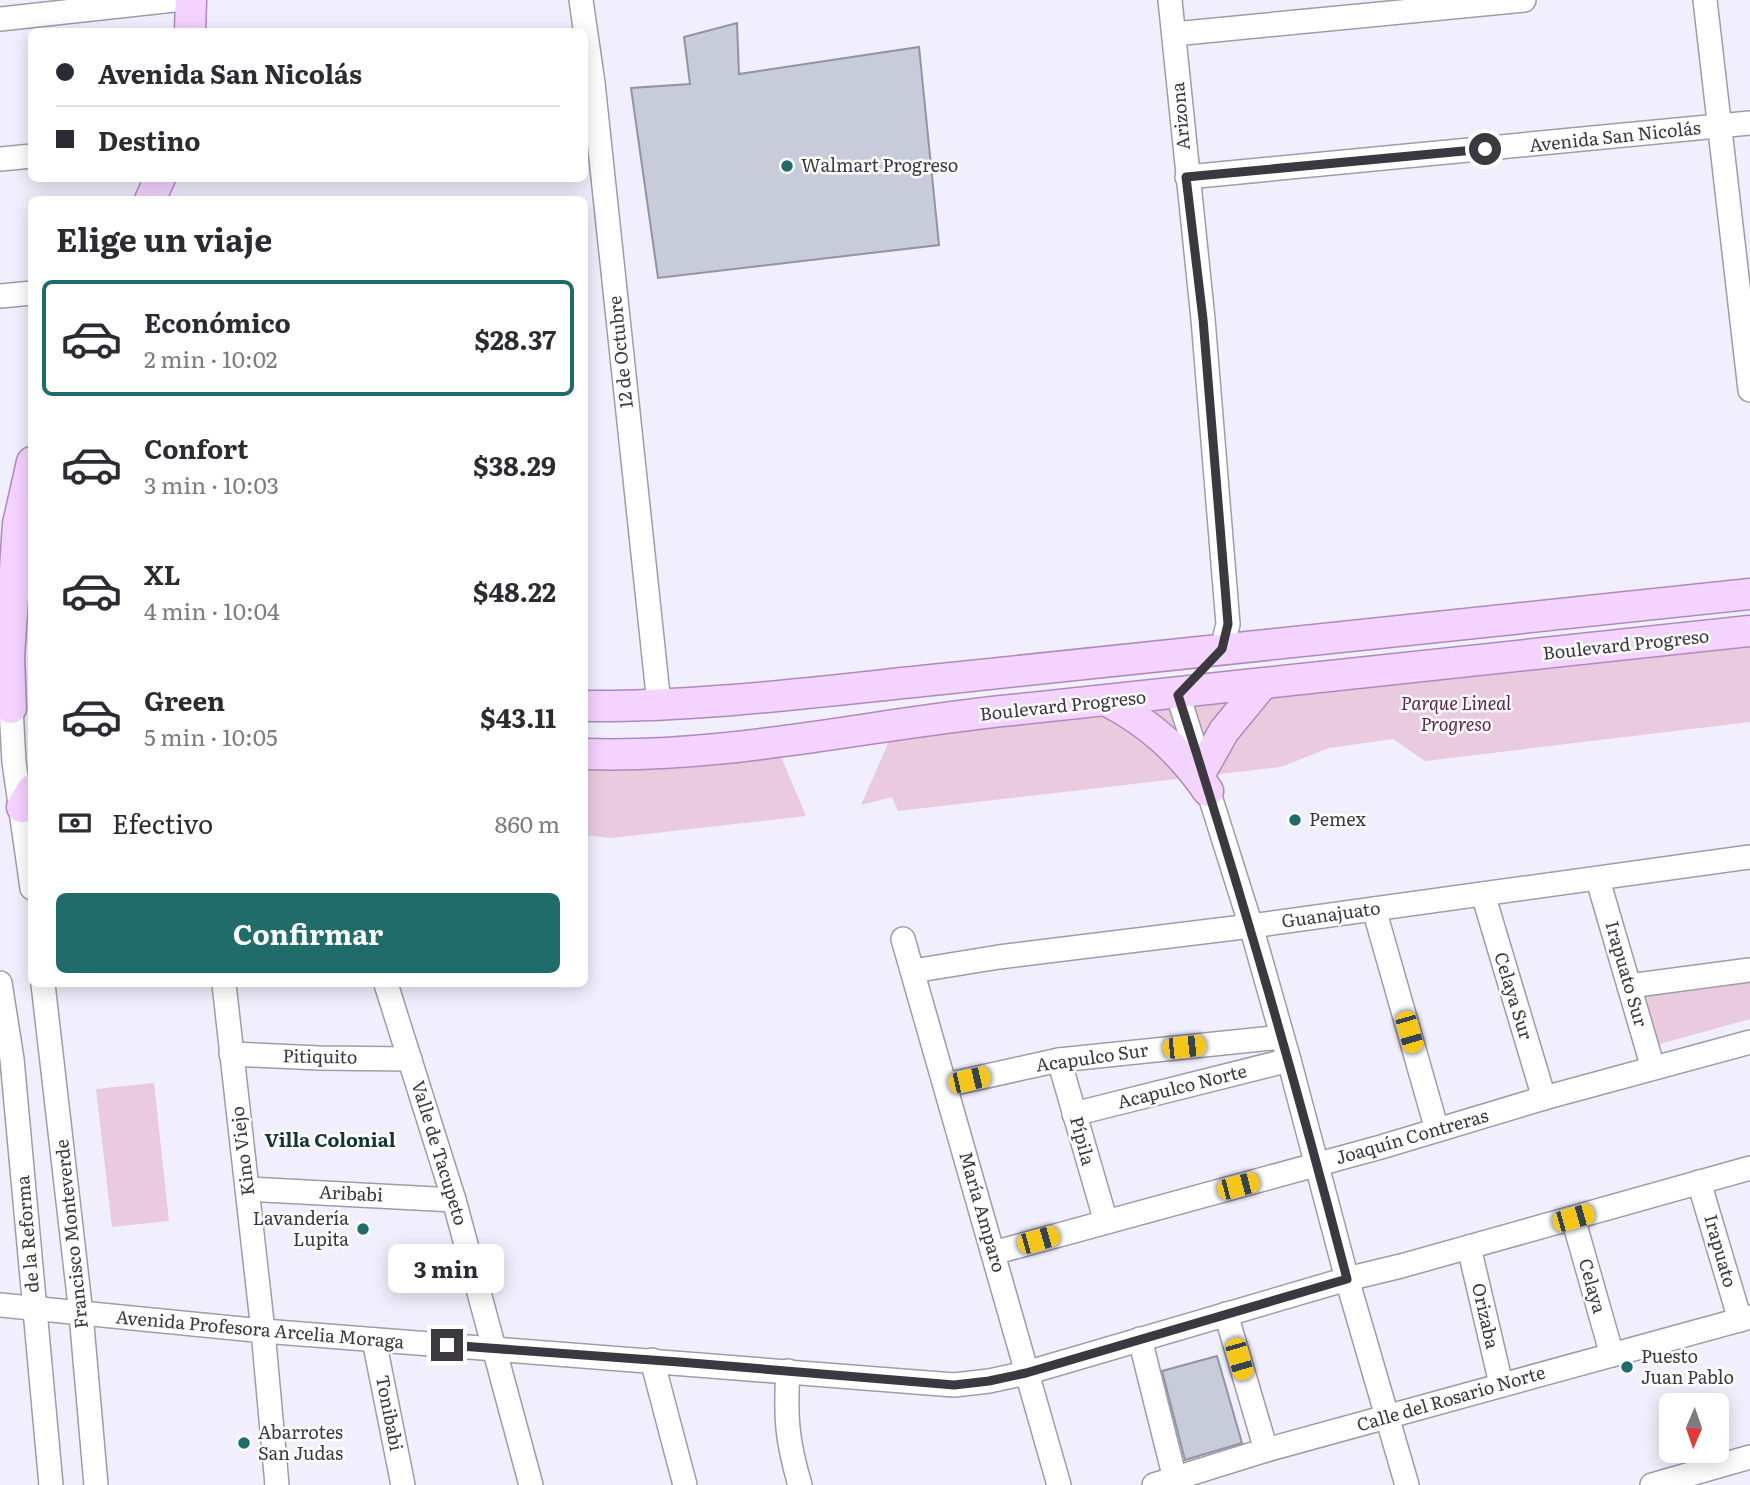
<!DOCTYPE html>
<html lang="es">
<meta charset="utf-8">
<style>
:root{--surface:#fff;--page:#f2f2f3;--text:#2b2b33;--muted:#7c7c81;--line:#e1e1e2;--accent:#206c6a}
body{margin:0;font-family:Literata,serif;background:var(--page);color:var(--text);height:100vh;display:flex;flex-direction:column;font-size:26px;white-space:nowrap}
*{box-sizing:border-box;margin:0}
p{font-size:23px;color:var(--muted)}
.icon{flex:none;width:38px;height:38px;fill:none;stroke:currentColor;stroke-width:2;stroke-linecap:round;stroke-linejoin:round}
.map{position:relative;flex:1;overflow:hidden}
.side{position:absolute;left:28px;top:196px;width:560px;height:791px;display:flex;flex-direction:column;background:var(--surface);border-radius:10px;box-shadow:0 4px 18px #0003}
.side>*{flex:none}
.guide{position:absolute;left:28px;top:28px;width:560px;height:154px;border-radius:10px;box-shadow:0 4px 18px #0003;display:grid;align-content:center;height:154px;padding:0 28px;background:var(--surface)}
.needle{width:46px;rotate:182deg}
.fabs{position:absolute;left:1659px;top:1393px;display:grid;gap:14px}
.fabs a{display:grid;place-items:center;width:70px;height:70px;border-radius:10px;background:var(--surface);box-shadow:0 4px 18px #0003;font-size:35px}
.end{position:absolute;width:32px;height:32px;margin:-16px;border:9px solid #3b393f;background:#fff;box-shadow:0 0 0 4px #fff}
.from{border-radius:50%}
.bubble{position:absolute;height:49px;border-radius:10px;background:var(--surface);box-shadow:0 4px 18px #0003;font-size:23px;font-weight:700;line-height:49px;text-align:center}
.car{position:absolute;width:21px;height:42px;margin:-21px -10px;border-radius:9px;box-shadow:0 0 5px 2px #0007;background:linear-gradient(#f5c518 24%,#345 0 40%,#f5c518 0 76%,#345 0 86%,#f5c518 0)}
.guide b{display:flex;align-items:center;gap:24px;height:66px;font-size:26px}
.guide b+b{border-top:2px solid var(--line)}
.guide i{width:18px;height:18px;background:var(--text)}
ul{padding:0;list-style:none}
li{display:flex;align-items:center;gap:21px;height:116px;margin:0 14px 10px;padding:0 14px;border:4px solid transparent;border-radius:10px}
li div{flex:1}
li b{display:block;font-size:26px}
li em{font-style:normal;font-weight:700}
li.current{border-color:var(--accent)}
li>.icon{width:63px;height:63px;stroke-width:1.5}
h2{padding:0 28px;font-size:32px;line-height:84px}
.pay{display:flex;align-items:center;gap:18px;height:77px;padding:0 28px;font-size:26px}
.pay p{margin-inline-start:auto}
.button{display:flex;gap:14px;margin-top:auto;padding:14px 28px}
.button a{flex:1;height:80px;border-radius:10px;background:var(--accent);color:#fff;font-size:28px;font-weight:700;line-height:80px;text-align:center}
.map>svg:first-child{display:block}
</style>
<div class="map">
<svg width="1750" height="1485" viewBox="0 0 1750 1485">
<rect width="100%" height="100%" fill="#f1eefd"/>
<g fill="#eacadf">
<polygon points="1750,639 1750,722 1425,761 1393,739 1329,748 1281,767 898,811 892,797 861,805 894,730"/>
<polygon points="779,752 806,816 611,838 585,835 584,759"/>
<polygon points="1750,976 1750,1019 1656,1045 1641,993"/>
<polygon points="154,1083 169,1221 112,1227 96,1089"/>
</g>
<g fill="#c8cbd9" stroke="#9194a1" stroke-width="2">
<polygon points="737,23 739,74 919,47 939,245 658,278 631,88 690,84 684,37"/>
<polygon points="1217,1356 1242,1443 1185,1460 1162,1371"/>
</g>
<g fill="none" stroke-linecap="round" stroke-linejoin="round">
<g stroke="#9f9caa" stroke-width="26">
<g id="minor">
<polyline points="581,0 593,83 659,704"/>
<polyline points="1170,0 1203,319 1228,624 1222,649"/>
<polyline points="1705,0 1750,390"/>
<polyline points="0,19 174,0"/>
<polyline points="1174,34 1524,0"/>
<polyline points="0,159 32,156"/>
<polyline points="1187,177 1750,123"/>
<polyline points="0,296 32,293"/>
<polyline points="1178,695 1251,926 1289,1060 1347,1279 1407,1485"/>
<polyline points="11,708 14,762 32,888"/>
<polyline points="1598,880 1653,1068"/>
<polyline points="1483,894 1544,1098"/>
<polyline points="1374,909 1437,1130"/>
<polyline points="903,939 1059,1485"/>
<polyline points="913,971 999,957 1251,926 1750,857"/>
<polyline points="0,983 12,1059 51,1485"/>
<polyline points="43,984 81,1314 96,1485"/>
<polyline points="224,984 263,1331 277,1485"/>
<polyline points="386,984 454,1200 531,1485"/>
<polyline points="1629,986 1750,970"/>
<polyline points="231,1054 319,1058 410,1059"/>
<polyline points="1059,1060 1106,1222"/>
<polyline points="946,1085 1059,1060 1282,1037"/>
<polyline points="1074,1114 1289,1060"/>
<polyline points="1699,1182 1740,1320"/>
<polyline points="247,1189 454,1200"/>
<polyline points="1573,1218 1612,1355"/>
<polyline points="1469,1247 1501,1384"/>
<polyline points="993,1253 1381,1147 1544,1098 1750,1042"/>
<polyline points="0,1305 263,1331 954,1385 989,1381 1026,1373 1347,1279 1401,1266 1750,1168"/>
<polyline points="1226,1314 1266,1450"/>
<polyline points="1140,1339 1175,1479"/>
<polyline points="374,1340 403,1485"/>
<polyline points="652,1360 685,1485"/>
<path d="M788,1371C785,1416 787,1441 800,1485"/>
<polyline points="1154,1485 1266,1450 1750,1317"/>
<polyline points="1652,1485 1750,1457"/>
</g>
</g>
<g stroke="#ae8abc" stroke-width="33">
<g id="major">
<polyline points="190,32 191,0"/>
<polyline points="150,200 160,178"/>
<path d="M1109,702C1151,724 1181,752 1208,791"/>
<path d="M584,706C704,707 823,691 942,679C1212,652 1481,622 1750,594"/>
<polyline points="11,708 9,657 18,524 32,462"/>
<path d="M584,754C729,759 869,724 1012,710C1258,686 1504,659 1750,631"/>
<polyline points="1202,770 1224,731 1261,686"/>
<polyline points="22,807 32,790"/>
</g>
</g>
<use href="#minor" stroke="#fff" stroke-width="23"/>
<use href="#major" stroke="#f4d3ff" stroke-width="30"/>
</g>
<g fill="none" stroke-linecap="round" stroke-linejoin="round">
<path stroke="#3b393f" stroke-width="9" d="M447,1345L679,1362L954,1385L989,1381L1026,1373L1347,1279C1296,1082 1240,888 1178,695L1222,649L1228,624L1203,319L1186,177L1485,149"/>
</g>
<g fill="#206c6a" stroke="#fefefe" stroke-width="2.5">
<circle cx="787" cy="166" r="7"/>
<circle cx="1295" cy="820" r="7"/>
<circle cx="363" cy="1229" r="7"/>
<circle cx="1627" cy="1367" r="7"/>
<circle cx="244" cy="1443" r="7"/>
</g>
<g text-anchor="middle" stroke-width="5" stroke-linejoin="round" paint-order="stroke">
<g font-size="18" fill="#3b393f" stroke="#fefefe">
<text transform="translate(1181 116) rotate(-95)" y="6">Arizona</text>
<text transform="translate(1615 137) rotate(-6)" y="6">Avenida San Nicolás</text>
<text transform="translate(621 352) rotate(-96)" y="6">12 de Octubre</text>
<text transform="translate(1626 645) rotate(-6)" y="6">Boulevard Progreso</text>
<text transform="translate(1063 706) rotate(-6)" y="6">Boulevard Progreso</text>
<text transform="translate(1331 915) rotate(-8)" y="6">Guanajuato</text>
<text transform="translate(1626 974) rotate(74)" y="6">Irapuato Sur</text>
<text transform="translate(1513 996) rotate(73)" y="6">Celaya Sur</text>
<text transform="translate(320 1057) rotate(1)" y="6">Pitiquito</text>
<text transform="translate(1092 1058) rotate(-8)" y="6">Acapulco Sur</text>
<text transform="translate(1182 1087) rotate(-14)" y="6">Acapulco Norte</text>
<text transform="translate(1412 1137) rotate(-16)" y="6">Joaquín Contreras</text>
<text transform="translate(1082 1141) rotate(75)" y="6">Pípila</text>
<text transform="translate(243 1151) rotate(-97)" y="6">Kino Viejo</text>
<text transform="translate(439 1153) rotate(73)" y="6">Valle de Tacupeto</text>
<text transform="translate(351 1194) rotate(3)" y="6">Aribabi</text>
<text transform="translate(982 1212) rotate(74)" y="6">María Amparo</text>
<text transform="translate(28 1234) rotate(-95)" y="6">de la Reforma</text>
<text transform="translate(72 1234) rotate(-96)" y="6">Francisco Monteverde</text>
<text transform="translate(1720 1251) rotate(74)" y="6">Irapuato</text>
<text transform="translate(1592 1286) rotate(74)" y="6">Celaya</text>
<text transform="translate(1485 1316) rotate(77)" y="6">Orizaba</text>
<text transform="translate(260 1330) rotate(5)" y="6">Avenida Profesora Arcelia Moraga</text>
<text transform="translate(1451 1399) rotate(-16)" y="6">Calle del Rosario Norte</text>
<text transform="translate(389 1413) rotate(79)" y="6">Tonibabi</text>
</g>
<g font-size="18" fill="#3b393f" stroke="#fefefe" text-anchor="start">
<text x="801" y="172">Walmart Progreso</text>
<text x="1309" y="826">Pemex</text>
<text x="349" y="1225" text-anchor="end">Lavandería<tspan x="349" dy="21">Lupita</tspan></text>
<text x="1641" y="1363">Puesto<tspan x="1641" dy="21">Juan Pablo</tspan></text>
<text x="258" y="1439">Abarrotes<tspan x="258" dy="21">San Judas</tspan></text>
</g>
<g font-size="18" font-style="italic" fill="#5b224d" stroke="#fefefe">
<text x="1456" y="710">Parque Lineal<tspan x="1456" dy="21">Progreso</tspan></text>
</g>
<g font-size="19" font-weight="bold" fill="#133635" stroke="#fefefe">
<text x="330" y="1147">Villa Colonial</text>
</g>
</g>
</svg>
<div class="fabs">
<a><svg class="needle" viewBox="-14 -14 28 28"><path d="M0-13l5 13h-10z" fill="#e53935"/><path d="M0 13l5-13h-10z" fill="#7c7c81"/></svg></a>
</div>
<i class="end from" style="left:1485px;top:149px"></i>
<i class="end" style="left:447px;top:1345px"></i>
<div class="bubble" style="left:388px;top:1244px;width:116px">3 min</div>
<i class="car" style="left:1409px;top:1032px;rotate:164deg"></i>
<i class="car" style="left:1184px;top:1047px;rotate:84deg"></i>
<i class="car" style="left:969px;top:1080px;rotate:77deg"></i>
<i class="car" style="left:1238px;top:1186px;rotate:75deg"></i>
<i class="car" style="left:1573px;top:1218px;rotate:74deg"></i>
<i class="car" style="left:1038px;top:1240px;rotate:74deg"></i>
<i class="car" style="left:1239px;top:1359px;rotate:164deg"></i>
<div class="guide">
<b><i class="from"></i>Avenida San Nicolás</b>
<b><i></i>Destino</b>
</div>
<section class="side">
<h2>Elige un viaje</h2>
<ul>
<li class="current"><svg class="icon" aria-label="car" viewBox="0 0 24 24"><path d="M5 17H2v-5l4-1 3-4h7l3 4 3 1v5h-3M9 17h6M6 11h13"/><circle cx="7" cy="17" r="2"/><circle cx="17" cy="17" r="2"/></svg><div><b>Económico</b><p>2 min · 10:02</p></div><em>$28.37</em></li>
<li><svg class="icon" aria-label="car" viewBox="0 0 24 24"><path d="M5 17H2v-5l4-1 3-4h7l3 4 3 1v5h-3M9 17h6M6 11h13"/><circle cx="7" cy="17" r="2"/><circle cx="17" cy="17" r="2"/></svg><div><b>Confort</b><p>3 min · 10:03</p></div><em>$38.29</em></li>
<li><svg class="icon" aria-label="car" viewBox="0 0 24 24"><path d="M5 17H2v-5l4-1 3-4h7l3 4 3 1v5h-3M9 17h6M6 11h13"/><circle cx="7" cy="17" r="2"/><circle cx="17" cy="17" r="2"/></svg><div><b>XL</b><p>4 min · 10:04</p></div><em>$48.22</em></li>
<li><svg class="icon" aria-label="car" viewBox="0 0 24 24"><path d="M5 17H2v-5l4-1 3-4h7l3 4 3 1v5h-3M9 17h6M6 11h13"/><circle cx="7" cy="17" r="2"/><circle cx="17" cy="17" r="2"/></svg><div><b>Green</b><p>5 min · 10:05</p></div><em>$43.11</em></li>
</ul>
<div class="pay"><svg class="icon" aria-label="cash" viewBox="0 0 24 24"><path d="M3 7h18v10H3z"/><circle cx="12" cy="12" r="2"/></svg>Efectivo<p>860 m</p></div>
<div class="button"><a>Confirmar</a></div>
</section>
</div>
